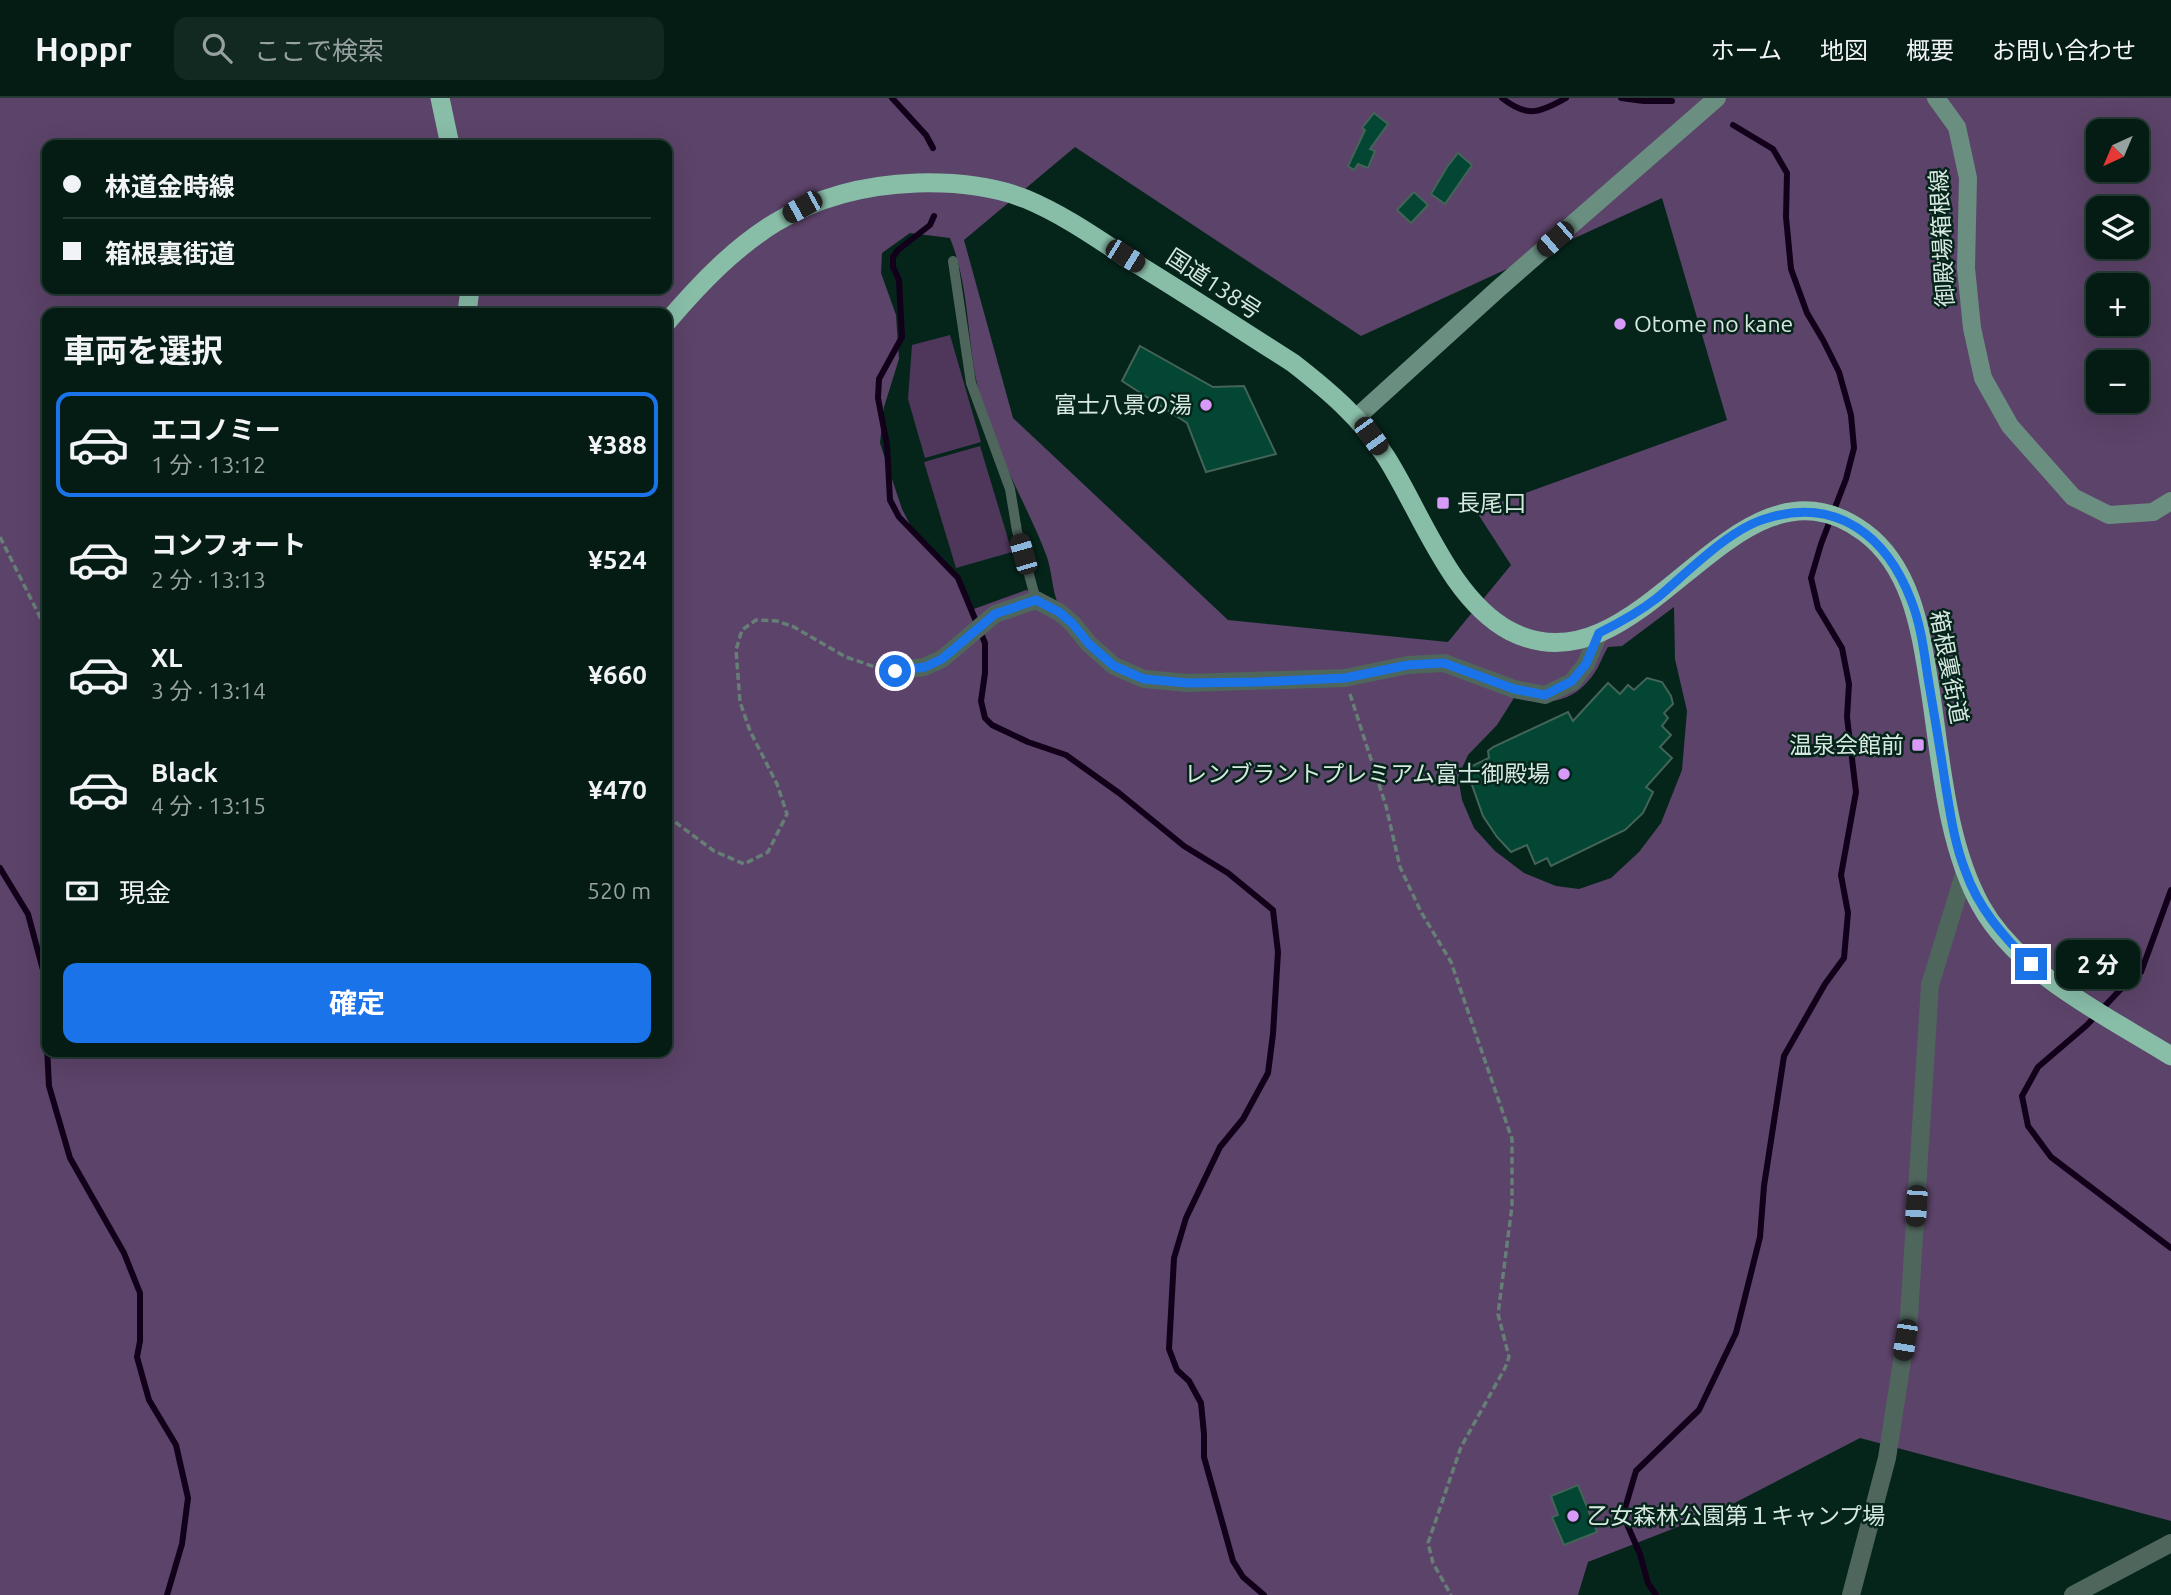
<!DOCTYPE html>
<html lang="ja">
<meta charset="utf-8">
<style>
:root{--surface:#041c14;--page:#122922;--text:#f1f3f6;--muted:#97a1a0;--line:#253a34;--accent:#1a73e8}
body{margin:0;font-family:Ubuntu,"Noto Sans JP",sans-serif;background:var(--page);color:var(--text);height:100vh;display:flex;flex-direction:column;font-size:26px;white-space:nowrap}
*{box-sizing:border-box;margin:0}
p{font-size:23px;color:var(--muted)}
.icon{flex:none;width:38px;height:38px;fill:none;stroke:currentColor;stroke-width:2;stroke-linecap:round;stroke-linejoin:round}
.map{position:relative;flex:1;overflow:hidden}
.sheet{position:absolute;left:42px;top:210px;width:630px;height:749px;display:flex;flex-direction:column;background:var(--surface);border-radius:14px;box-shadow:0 7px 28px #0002,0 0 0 2px var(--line)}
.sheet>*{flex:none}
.guide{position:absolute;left:42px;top:42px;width:630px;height:154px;border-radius:14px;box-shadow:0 7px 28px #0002,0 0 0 2px var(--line);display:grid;align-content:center;height:154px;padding:0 21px;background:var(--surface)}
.needle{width:46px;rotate:224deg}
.controls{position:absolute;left:2086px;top:21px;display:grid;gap:14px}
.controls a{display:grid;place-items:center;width:63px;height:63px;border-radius:14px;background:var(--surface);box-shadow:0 7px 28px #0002,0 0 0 2px var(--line);font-size:35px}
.end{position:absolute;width:32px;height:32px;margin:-16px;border:9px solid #1a73e8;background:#fff;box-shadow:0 0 0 4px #fff}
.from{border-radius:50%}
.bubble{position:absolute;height:49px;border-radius:14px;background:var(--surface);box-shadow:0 7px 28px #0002,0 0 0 2px var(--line);font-size:23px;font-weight:700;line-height:49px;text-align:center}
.car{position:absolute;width:21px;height:42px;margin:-21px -10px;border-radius:9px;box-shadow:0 0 5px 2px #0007;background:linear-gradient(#222 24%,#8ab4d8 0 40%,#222 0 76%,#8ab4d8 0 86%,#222 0)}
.guide b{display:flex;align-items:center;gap:24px;height:66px;font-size:26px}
.guide b+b{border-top:2px solid var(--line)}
.guide i{width:18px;height:18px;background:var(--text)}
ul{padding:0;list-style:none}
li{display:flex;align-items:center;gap:21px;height:105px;margin:0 14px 10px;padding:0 7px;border:4px solid transparent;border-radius:14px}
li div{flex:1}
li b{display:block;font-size:26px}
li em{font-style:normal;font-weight:700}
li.on{border-color:var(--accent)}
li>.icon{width:63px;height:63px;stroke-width:1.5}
h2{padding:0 21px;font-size:32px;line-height:84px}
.pay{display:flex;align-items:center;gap:18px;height:77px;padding:0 21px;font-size:26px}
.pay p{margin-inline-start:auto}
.cta{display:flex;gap:14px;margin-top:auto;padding:14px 21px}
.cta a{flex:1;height:80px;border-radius:14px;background:var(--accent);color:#fff;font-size:28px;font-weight:700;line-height:80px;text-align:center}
header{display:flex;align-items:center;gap:42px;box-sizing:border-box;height:98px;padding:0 35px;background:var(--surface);border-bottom:2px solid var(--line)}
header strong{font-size:33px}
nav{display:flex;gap:38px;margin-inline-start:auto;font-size:24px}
.search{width:490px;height:63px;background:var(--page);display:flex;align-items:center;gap:18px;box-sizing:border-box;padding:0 24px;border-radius:14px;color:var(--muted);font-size:26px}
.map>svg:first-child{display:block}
</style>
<header>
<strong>Hoppr</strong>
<div class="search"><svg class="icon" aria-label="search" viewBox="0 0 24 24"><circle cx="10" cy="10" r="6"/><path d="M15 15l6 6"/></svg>ここで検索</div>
<nav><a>ホーム</a><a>地図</a><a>概要</a><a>お問い合わせ</a></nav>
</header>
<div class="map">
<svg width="2171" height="1497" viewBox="0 0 2171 1497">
<rect width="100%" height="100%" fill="#05251b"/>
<g fill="#4f375b">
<polygon points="950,237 981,344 925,360 908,301 912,247"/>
<polygon points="980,348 1012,454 956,470 924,364"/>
</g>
<path fill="#5c4369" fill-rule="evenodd" d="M0,0H2171V1423L1860,1340L1721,1412L1588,1464L1578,1497H0ZM2098,33H2137V72H2098ZM47,47H667V191H47ZM1075,49L1361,238L1662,100L1727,322L1476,413L1511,467L1448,544L1228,522L1013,320L964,142ZM2098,110H2137V149H2098ZM910,135L950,140C971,192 966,248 981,302C996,357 1027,406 1047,459C1052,474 1052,491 1058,506L1041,496L1026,492L971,512L951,470L918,442L902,411L880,345L884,309L899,261L896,217L881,175L882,155ZM2098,187H2137V226H2098ZM47,215H667V954H47ZM2098,264H2137V303H2098ZM1674,509L1675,561L1687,613L1682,672L1661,725L1639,754L1611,780L1579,791L1556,788L1524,775L1495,753L1474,730L1462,702L1458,679L1468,657L1497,627L1514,600C1547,608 1575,605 1595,574C1600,567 1603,557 1608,549L1622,548Z"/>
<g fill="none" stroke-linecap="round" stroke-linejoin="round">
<g stroke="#12001b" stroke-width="6">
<polyline points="892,0 926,37 933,50"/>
<path d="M1502,0C1527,20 1540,15 1566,0"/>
<polyline points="1621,0 1644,3 1672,3"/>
<polyline points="934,118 930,127 898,152 893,159 893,169 899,182 902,239 879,281 878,300 887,347 890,402 899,419 958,480 985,545 985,575 981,603 985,620 992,627 1028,644 1066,657 1119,695 1184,748 1228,775 1273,812 1278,854 1273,936 1268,975 1243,1021 1220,1049 1186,1120 1174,1160 1169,1251 1177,1272 1189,1283 1201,1305 1204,1336 1204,1359 1233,1463 1243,1479 1264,1497"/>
<polyline points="0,770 28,816 43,872 49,988 70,1060 124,1155 140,1195 140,1243 137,1259 149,1302 176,1347 188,1400 182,1446 167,1497"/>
<polyline points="2171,792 2141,874 2119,893 2087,927 2038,969 2022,998 2028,1028 2051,1059 2171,1150"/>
<polyline points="1656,1497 1648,1485 1640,1456 1623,1417 1636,1373 1699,1312 1736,1235 1760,1139 1764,1088 1784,958 1825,886 1844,860 1848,815 1841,777 1856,694 1847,619 1849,586 1842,550 1818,510 1811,480 1821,446 1846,381 1854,350 1851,317 1839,274 1823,242 1807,215 1791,171 1786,119 1787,75 1773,51 1733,27"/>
</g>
</g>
<g fill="#034634" stroke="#446458" stroke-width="2">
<polygon points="1374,15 1388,26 1370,51 1375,53 1368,70 1358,66 1354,72 1348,68 1365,32 1362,30"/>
<polygon points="1458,55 1472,67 1445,106 1431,96 1447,69"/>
<polygon points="1414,94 1428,107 1411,125 1397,112"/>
<polygon points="1140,248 1213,289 1244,288 1276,356 1206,374 1187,325 1122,283"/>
<polygon points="1647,580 1662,584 1671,598 1673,606 1664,615 1668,620 1662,628 1671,637 1660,649 1672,660 1646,689 1653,694 1643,715 1625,732 1551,768 1547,760 1535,766 1527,747 1511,754 1497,739 1483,718 1471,684 1470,669 1489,660 1488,653 1493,649 1568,614 1573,623 1608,585 1620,596 1628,587 1634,592"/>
<polygon points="1578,1387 1597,1434 1564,1447 1552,1419 1558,1417 1551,1398"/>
</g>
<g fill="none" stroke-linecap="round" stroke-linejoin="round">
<g stroke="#667f76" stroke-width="3.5" stroke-dasharray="7 3.5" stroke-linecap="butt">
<polyline points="0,439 47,533"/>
<polyline points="1350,596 1386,708 1400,769 1421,814 1451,864 1512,1041 1512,1108 1498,1216 1509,1259 1505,1270 1461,1349 1428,1445 1433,1465 1451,1497"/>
<polyline points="667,718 714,753 744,766 768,754 787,716 777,686 750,633 740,604 736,552 742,532 756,522 777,523 794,529 846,559 878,570"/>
</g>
<polyline stroke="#4f665d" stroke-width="10" points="953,163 971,285 1010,391 1017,433 1036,502"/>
<g stroke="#4f665d" stroke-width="18">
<polyline points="895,573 924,569 942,561 995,516 1036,502 1059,514 1072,525 1089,546 1114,568 1144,581 1188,585 1345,580 1408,567 1444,565 1514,591 1545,597 1572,584 1586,566 1599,535"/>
<polyline points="2073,1497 2171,1445"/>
</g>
<polyline stroke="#4f665d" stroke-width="18" points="1851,1497 1887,1360 1909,1218 1930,887 1965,773"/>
<g stroke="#6a8f81" stroke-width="18">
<polyline points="1936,0 1957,29 1968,80 1966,170 1972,230 1983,280 2010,328 2073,399 2109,417 2153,414 2171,403"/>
<polyline points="1357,319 1498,191 1717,0"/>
</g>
<g stroke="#88bda8" stroke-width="19">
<polyline points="440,0 450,47"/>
<polyline points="467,215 470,191"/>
<path d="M667,224C739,140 801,89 917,85C953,84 993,88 1026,101C1062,116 1095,139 1127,160C1183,194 1238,230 1293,265C1329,293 1361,320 1386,359C1421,414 1450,501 1510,533C1644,602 1733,338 1864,434C1913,470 1921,536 1930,591C1941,661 1946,745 1981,808C2019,876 2107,918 2171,958"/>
</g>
</g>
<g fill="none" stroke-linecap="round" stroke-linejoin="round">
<path stroke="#1a73e8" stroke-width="9" d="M895,573L925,569L942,561L995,516L1036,502L1059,514L1072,525L1089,546L1114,568L1144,581L1188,585L1258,584L1345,580L1408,567L1444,565L1514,591L1545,597L1572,583L1586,566L1599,535C1619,525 1639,514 1657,500C1688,474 1730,430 1768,420C1838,399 1887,439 1911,502C1921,527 1924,554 1928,580C1934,615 1940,650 1945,684C1950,714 1954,744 1965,772C1978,810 2003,838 2031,866"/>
</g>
<g fill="#d89af8" stroke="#05251b" stroke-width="2.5">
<circle cx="1620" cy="226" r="7"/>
<circle cx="1206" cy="307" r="7"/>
<rect x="1436" y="398" width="14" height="14" rx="3.5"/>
<rect x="1911" y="640" width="14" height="14" rx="3.5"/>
<circle cx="1564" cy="676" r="7"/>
<circle cx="1573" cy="1418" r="7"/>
</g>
<g text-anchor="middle" stroke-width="5" stroke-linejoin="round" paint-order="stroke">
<g font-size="23" fill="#d7e8e1" stroke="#05251b">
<text transform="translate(1942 140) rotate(-93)" y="8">御殿場箱根線</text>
<text transform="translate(1214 186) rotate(33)" y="8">国道138号</text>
<text transform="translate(1949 569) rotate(79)" y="8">箱根裏街道</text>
</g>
<g font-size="23" fill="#d7e8e1" stroke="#05251b" text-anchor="start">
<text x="1634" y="234">Otome no kane</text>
<text x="1192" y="315" text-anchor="end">富士八景の湯</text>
<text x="1457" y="413">長尾口</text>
<text x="1904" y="655" text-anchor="end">温泉会館前</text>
<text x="1550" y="684" text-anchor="end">レンブラントプレミアム富士御殿場</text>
<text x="1587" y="1426">乙女森林公園第１キャンプ場</text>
</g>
</g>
</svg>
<div class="controls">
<a><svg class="needle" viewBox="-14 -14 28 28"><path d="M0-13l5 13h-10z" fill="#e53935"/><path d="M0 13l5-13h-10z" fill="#97a1a0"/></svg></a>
<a><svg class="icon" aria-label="layers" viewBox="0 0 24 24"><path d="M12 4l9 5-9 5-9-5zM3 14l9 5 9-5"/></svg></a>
<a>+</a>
<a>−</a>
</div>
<i class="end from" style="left:895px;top:573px"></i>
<i class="end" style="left:2031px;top:866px"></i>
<div class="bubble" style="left:2056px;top:842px;width:84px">2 分</div>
<i class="car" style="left:802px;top:109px;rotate:241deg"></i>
<i class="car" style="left:1555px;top:141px;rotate:229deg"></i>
<i class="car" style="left:1125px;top:158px;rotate:122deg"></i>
<i class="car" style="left:1371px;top:338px;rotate:144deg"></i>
<i class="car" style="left:1023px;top:456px;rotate:344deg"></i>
<i class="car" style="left:1916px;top:1108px;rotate:184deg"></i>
<i class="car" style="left:1905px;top:1242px;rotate:189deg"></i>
<div class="guide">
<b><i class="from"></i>林道金時線</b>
<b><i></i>箱根裏街道</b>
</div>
<section class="sheet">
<h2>車両を選択</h2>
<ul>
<li class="on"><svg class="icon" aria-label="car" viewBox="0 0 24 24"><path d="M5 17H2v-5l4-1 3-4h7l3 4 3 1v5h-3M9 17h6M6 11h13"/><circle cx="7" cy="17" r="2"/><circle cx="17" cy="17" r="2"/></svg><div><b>エコノミー</b><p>1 分 · 13:12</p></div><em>¥388</em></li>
<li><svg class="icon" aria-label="car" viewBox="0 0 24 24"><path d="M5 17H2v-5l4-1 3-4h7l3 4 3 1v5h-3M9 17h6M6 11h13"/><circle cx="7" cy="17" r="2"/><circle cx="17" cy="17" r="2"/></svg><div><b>コンフォート</b><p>2 分 · 13:13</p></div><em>¥524</em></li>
<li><svg class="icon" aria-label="car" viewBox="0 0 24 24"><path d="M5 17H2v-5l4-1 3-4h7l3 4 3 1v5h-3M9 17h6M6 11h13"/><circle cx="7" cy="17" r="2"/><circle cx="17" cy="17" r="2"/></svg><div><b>XL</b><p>3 分 · 13:14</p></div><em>¥660</em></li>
<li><svg class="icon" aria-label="car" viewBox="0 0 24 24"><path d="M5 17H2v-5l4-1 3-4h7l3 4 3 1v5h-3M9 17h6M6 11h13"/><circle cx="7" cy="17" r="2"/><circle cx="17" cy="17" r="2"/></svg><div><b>Black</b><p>4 分 · 13:15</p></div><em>¥470</em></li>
</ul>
<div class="pay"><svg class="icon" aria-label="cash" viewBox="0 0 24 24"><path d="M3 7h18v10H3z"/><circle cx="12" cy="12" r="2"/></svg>現金<p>520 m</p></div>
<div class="cta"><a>確定</a></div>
</section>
</div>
